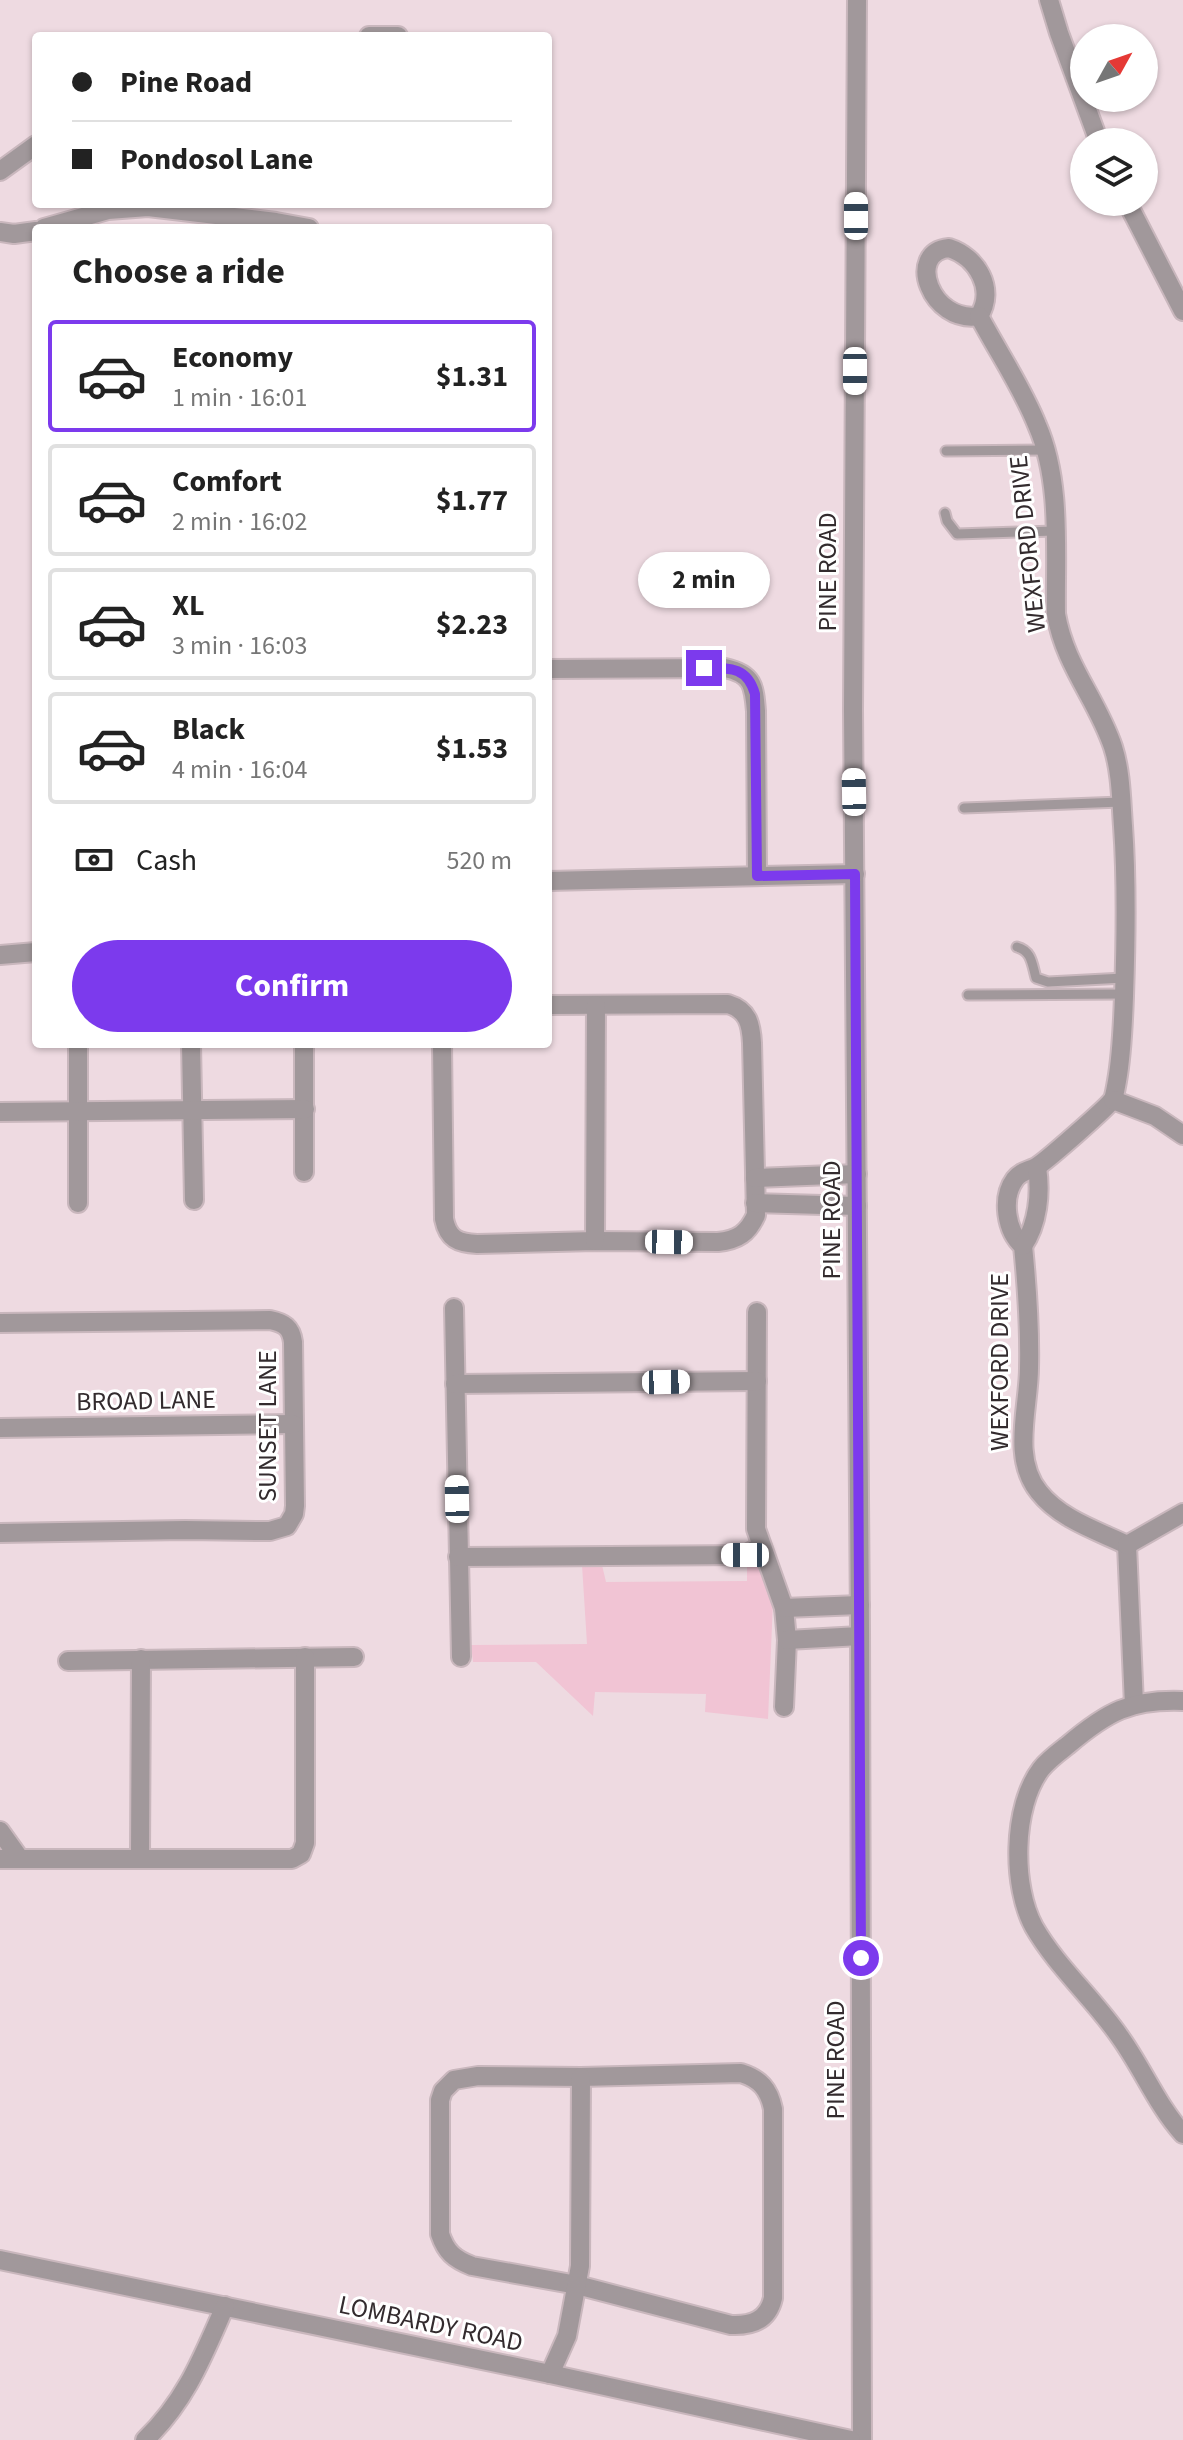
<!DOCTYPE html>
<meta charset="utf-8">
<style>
:root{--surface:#fff;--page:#f2f2f2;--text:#222;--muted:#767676;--line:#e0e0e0;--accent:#7c3aed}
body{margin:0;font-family:"Source Sans 3",sans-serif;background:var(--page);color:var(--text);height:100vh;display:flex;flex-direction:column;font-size:30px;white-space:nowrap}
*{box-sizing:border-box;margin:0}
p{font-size:26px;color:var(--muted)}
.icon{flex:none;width:44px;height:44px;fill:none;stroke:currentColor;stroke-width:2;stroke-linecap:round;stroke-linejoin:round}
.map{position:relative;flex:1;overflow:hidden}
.drawer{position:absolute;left:32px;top:224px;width:520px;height:824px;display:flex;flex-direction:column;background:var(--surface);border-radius:8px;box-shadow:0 2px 6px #0004}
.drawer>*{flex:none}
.banner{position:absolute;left:32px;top:32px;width:520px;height:176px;border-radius:8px;box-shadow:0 2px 6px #0004;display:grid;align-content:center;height:176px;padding:0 40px;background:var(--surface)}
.needle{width:52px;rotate:50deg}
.fabs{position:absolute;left:1070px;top:24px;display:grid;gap:16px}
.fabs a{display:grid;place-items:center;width:88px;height:88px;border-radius:50%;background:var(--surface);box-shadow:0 2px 6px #0004;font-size:40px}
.end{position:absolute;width:36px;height:36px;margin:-18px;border:10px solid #7c3aed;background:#fff;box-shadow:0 0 0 4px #fff}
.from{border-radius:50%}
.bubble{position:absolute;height:56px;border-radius:28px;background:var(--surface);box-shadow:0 2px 6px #0004;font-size:26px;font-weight:700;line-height:56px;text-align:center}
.car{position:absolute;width:24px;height:48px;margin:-24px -12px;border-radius:10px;box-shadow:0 0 6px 2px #0007;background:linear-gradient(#fff 24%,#345 0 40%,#fff 0 76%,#345 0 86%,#fff 0)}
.banner b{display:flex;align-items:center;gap:28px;height:76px;font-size:30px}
.banner b+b{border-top:2px solid var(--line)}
.banner i{width:20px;height:20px;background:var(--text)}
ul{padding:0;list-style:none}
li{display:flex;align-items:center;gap:24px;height:112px;margin:0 16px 12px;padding:0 24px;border:4px solid var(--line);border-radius:8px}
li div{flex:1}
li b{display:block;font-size:30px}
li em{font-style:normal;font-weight:700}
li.on{border-color:var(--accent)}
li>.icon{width:72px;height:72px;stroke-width:1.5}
h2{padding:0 40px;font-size:36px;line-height:96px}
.pay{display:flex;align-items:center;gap:20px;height:88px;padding:0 40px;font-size:30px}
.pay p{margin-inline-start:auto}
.primary-button{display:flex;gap:16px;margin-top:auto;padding:16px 40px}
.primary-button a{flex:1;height:92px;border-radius:48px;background:var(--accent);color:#fff;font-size:32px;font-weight:700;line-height:92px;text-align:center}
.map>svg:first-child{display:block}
</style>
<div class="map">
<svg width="1183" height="2440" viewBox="0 0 1183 2440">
<rect width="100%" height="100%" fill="#eedae1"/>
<polygon fill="#f1c4d4" points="747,1562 756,1562 773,1602 768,1719 705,1712 706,1694 595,1692 593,1716 536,1662 473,1662 471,1645 587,1644 582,1565 602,1565 606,1582 747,1581"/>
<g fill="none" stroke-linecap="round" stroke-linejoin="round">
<g stroke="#c9b7bd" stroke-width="13">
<g id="lane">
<polyline points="946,451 1046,450"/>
<polyline points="945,513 947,521 957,534 1054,531"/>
<polyline points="964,808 1121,802"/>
<path d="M1017,947C1032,951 1032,964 1036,978L1048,982L1124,978"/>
<polyline points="968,995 1124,994"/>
</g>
</g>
<g stroke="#c9b7bd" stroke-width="22">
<g id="street">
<polyline points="857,0 853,710 860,1628 862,2440"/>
<polyline points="1049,0 1059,33 1099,142"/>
<polyline points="369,36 398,36"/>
<polyline points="0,171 36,145"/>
<polyline points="1127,202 1183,311"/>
<polyline points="44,228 108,210 148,207 276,222 309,228"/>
<polyline points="0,232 14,234 36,231"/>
<path d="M949,248C977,257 996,289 979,316C931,324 905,252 949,248Z"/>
<path d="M979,316C998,352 1022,387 1037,425C1062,482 1055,552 1056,614C1065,666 1097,699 1113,747C1121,772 1121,799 1123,826C1127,882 1126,939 1124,996C1123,1024 1122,1053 1117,1081C1116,1086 1115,1094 1113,1099C1109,1106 1044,1163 1036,1167C1028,1171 1020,1172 1015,1179C1001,1198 1006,1231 1023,1246C1027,1286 1030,1327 1029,1368C1029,1407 1011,1458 1039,1492C1060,1519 1098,1531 1127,1545"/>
<path d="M548,669L725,668C753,674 754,686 756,711L757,876"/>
<polyline points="548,881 855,874"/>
<polyline points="0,955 36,952"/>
<polyline points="78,1044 78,1203"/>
<polyline points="191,1044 194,1200"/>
<polyline points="304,1044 304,1172"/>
<path d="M442,1044L444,1219C448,1239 458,1243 477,1244L595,1241L718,1242C738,1240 748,1233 756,1215L752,1043C751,1024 748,1010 728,1004L548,1005"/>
<polyline points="1113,1100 1155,1116 1183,1135"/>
<polyline points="0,1112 305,1109"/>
<polyline points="755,1178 857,1174"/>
<polyline points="755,1203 857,1206"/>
<polyline points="595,1241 596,1005"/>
<path d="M1023,1246C1038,1224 1041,1193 1037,1167"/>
<polyline points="454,1308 461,1657"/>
<polyline points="757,1312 756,1529 784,1608 787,1640 784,1707"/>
<path d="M0,1323L270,1320C284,1323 291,1327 293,1342L295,1506L294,1514L287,1526L270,1531H258L185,1530L0,1533"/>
<polyline points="455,1384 757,1381"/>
<polyline points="0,1428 293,1424"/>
<polyline points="1127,1545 1134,1705"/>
<polyline points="1127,1545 1183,1513"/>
<polyline points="458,1557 745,1555 761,1546"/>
<polyline points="784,1608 860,1605"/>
<polyline points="787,1640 860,1636"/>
<polyline points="68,1661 354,1657"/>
<path d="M1183,1701C1130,1699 1107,1712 1068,1745C1059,1752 1048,1760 1041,1769C1012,1807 1012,1887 1034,1927C1057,1967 1094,1999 1120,2037C1143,2069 1157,2105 1183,2134"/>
<polyline points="0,1831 20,1859"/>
<polyline points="140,1857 141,1659"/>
<polyline points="0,1859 292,1859 301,1854 305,1843 305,1657"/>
<path d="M741,2073C760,2079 769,2089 773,2109V2298C768,2320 752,2326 731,2325L577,2285L472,2266C454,2259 446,2252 440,2234V2100L443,2091L454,2080L478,2076L581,2077Z"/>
<polyline points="0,2260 550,2374 851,2440"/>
<polyline points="550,2374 567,2336 580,2266 581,2077"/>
<path d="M145,2440C186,2401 203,2356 225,2306"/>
</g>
</g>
<use href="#lane" stroke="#a1989b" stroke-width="9"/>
<use href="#street" stroke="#a1989b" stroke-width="18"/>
</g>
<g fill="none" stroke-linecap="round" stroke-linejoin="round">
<path stroke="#7c3aed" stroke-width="10" d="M704,668C729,668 747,666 755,694L757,876L855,874L861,1958"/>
</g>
<g text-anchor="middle" stroke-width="6" stroke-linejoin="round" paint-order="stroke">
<g font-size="26" fill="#332b2e" stroke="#fff">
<text transform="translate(1027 544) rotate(-96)" y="9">WEXFORD DRIVE</text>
<text transform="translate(827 572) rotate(-90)" y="9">PINE ROAD</text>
<text transform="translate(831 1220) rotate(-90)" y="9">PINE ROAD</text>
<text transform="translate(999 1362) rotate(-90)" y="9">WEXFORD DRIVE</text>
<text transform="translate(146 1400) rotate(-1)" y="9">BROAD LANE</text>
<text transform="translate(267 1426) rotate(-90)" y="9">SUNSET LANE</text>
<text transform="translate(835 2060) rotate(-90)" y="9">PINE ROAD</text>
<text transform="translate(431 2323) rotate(12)" y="9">LOMBARDY ROAD</text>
</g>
</g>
</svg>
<div class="fabs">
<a><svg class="needle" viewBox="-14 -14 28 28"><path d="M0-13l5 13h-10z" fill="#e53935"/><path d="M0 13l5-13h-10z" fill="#767676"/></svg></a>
<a><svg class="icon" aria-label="layers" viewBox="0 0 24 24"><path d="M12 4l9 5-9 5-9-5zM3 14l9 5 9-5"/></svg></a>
</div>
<i class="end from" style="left:861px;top:1958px"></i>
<i class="end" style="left:704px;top:668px"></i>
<div class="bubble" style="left:638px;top:552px;width:132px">2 min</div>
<i class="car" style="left:856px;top:216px;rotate:0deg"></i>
<i class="car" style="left:855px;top:371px;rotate:180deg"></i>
<i class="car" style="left:854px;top:792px;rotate:359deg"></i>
<i class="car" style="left:669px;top:1242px;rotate:91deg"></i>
<i class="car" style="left:666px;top:1382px;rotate:89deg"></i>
<i class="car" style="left:457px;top:1499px;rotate:359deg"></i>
<i class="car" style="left:745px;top:1555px;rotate:270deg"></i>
<div class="banner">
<b><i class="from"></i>Pine Road</b>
<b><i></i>Pondosol Lane</b>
</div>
<section class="drawer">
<h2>Choose a ride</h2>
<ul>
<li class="on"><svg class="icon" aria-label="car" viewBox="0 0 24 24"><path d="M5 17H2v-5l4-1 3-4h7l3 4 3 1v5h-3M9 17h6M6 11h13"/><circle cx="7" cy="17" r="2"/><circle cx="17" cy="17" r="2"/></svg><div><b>Economy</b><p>1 min · 16:01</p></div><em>$1.31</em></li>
<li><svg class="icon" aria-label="car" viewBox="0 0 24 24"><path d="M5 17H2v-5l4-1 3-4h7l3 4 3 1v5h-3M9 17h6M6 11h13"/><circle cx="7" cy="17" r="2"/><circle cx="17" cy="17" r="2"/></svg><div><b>Comfort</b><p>2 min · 16:02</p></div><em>$1.77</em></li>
<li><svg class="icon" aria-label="car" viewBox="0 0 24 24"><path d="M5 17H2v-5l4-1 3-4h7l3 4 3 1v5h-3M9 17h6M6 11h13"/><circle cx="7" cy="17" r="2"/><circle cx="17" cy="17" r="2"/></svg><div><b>XL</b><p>3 min · 16:03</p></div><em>$2.23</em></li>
<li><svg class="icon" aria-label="car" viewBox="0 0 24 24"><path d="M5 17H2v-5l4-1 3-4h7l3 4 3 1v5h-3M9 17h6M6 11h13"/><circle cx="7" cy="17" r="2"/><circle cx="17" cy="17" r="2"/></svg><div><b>Black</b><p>4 min · 16:04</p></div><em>$1.53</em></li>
</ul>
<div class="pay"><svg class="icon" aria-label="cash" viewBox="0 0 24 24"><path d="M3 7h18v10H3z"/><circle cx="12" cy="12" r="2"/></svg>Cash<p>520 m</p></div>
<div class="primary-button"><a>Confirm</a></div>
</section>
</div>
